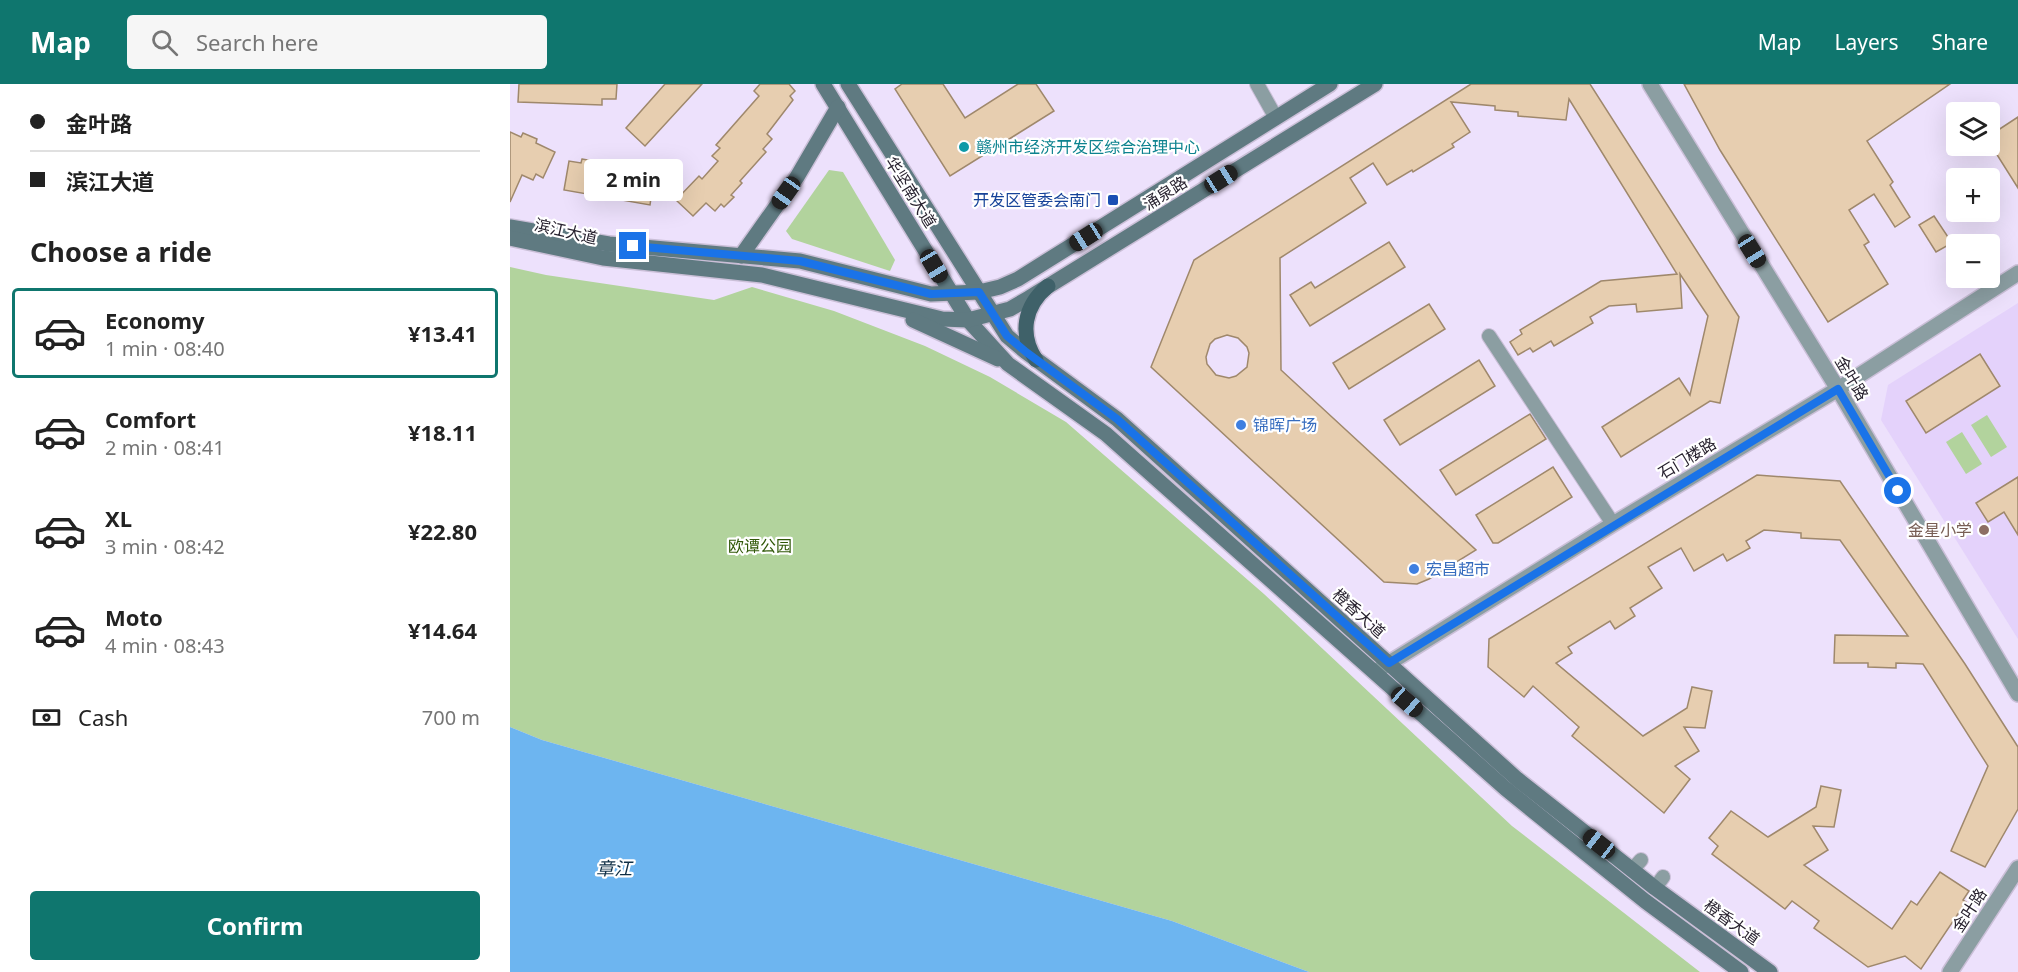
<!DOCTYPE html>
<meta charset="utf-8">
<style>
:root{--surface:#fff;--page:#f6f6f6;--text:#222;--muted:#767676;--line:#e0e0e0;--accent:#0f766e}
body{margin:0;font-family:"Noto Sans","Noto Sans SC",sans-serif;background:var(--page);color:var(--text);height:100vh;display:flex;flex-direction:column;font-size:22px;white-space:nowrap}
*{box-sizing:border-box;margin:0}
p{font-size:20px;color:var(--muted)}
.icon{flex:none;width:33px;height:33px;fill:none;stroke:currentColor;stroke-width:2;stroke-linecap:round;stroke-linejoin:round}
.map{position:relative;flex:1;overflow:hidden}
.sheet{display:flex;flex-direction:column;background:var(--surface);width:510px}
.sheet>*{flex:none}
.top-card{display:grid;align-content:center;height:132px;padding:0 30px;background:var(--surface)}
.buttons{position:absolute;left:1436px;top:18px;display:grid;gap:12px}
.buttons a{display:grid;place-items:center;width:54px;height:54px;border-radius:6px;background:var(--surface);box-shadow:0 6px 24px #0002;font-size:30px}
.end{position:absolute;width:27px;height:27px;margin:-14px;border:8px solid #1a73e8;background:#fff;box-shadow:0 0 0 3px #fff}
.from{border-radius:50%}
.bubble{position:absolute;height:42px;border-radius:6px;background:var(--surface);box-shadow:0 6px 24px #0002;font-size:20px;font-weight:700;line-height:42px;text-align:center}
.car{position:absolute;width:18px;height:36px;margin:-18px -9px;border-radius:8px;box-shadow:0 0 4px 2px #0007;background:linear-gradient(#222 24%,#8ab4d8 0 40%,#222 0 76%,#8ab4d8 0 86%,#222 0)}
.top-card b{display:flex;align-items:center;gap:21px;height:57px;font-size:22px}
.top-card b+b{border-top:2px solid var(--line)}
.top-card i{width:15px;height:15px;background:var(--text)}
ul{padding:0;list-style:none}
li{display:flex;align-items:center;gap:18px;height:90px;margin:0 12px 9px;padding:0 18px;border:3px solid transparent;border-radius:6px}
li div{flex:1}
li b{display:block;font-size:22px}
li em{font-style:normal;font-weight:700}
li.selected{border-color:var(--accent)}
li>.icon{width:54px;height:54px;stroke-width:1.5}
h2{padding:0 30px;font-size:27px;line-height:72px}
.pay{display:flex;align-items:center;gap:15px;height:66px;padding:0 30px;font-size:22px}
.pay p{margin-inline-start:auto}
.cta{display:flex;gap:12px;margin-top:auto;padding:12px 30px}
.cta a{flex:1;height:69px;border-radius:6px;background:var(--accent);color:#fff;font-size:24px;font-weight:700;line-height:69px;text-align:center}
header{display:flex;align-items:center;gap:36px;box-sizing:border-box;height:84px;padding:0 30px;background:var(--accent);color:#fff}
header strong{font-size:28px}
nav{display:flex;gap:33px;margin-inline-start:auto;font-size:21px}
.search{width:420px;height:54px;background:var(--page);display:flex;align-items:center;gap:15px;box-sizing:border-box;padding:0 21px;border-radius:6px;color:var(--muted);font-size:22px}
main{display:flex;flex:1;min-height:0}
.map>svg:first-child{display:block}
</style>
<header>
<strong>Map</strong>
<div class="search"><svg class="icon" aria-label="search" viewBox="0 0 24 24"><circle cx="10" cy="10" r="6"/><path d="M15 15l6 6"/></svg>Search here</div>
<nav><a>Map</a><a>Layers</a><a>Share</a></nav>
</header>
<main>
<section class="sheet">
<div class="top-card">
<b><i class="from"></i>金叶路</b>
<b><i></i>滨江大道</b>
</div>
<h2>Choose a ride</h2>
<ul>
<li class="selected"><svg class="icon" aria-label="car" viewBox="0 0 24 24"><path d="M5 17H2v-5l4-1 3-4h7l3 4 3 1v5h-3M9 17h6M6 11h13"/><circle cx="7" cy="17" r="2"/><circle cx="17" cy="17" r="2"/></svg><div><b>Economy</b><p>1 min · 08:40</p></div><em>¥13.41</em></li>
<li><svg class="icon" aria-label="car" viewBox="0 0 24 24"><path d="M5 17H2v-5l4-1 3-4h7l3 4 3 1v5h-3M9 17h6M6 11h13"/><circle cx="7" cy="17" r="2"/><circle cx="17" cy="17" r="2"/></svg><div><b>Comfort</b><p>2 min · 08:41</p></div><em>¥18.11</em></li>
<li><svg class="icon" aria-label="car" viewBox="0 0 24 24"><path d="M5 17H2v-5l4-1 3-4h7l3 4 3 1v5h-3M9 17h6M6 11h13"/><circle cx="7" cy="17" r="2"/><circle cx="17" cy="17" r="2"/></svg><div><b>XL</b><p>3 min · 08:42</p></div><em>¥22.80</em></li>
<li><svg class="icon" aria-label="car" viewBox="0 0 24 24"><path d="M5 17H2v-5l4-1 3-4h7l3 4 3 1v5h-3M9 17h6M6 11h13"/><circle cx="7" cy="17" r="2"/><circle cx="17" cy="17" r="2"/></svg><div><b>Moto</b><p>4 min · 08:43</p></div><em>¥14.64</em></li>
</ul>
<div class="pay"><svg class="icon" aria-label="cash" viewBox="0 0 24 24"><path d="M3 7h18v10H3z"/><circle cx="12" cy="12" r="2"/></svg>Cash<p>700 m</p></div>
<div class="cta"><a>Confirm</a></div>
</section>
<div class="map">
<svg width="1508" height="888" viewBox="0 0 1508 888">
<rect width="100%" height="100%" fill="#ede1fc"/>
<polygon fill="#e4d2fb" points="1508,219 1508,555 1371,336 1378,301"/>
<g fill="#b2d39d">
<polygon points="319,86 333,88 385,176 380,187 282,155 276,147"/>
<polygon points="0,183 36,191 204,216 242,203 324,227 415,262 480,293 556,338 754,510 1002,742 1190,888 799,888 662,837 32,656 0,643"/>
<polygon points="1477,331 1497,363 1481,373 1461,341"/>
<polygon points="1452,348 1472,380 1456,390 1436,358"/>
</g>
<polygon fill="#6db5f0" points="0,643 32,656 662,837 799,888 0,888"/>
<g fill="#e7ceb0" stroke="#9f886c" stroke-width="1.5" fill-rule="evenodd">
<polygon points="9,0 107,0 106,15 92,15 92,21 8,18"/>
<polygon points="155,0 192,0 135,62 116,44"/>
<polygon points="250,0 279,0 285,7 280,12 283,16 257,50 262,55 253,65 256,68 230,97 232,99 221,111 224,113 214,123 211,120 205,127 196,119 183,132 166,116 189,92 192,95 208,77 202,72 210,64 206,61 249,12 244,7"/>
<polygon points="392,0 433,0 455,34 508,0 526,0 544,27 440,92 385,5"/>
<path d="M961,0H1080L1229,233L1210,319L1200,317L1111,373L1092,343L1169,294L1180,311L1198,232L1170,190L1172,224L1127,228L1126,220L1099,222L1080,233L1083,239L1044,262L1041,257L1023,268L1020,264L1008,271L1000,258L1012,250L1010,246L1091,197L1167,190L1059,15L1056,36L1008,32V28L985,26V22L941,18L960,48L942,60L944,63L903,88L902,86L877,101L863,79L840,94L856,119L770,174L771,286L966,466L919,495L907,500L874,498L641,283L684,176ZM717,251L728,254L737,263L739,269L737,283L726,292L719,294L706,291L697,280L696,273L700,260L705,255Z"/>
<polygon points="1174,0 1440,0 1357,57 1383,98 1380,101 1400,133 1385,143 1364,110 1339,126 1359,158 1354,161 1378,200 1318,238 1210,66"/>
<polygon points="1508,33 1508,104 1479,58 1479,52"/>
<polygon points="0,48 11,53 13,49 27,55 26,59 45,68 33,94 26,90 23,96 12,91 0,118"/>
<polygon points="72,75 155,90 151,116 141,114 140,121 54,106 59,77 71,79"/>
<polygon points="1424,132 1442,159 1426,168 1409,141"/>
<polygon points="879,158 895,183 800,242 780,211 801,198 805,204"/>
<polygon points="919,220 935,245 839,305 823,279"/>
<polygon points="1470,270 1490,302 1416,349 1396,317"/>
<polygon points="969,276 985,302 890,361 874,336"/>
<polygon points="1020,330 1036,355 946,411 930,386"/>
<polygon points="1043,383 1062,413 988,459 983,459 966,431"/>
<polygon points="1247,391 1330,397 1455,580 1508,663 1508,725 1475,783 1441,767 1478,682 1413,580 1386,579 1386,584 1358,583 1358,579 1324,579 1325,551 1398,552 1330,456 1291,454 1291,449 1254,446 1236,457 1240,464 1217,477 1213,470 1184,487 1171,464 1138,483 1152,504 1120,524 1125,532 1105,545 1100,537 1058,563 1062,569 1046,579 1133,652 1177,624 1182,603 1202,607 1195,644 1174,643 1189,667 1165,682 1180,695 1154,729 1062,652 1069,643 1023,602 1014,613 978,583 979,555"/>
<polygon points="1508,393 1508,451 1494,428 1478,438 1466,419"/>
<polygon points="1311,702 1331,706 1324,743 1303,742 1318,766 1294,781 1382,845 1401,817 1407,821 1430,788 1459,807 1453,816 1456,818 1411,885 1395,872 1358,883 1304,844 1309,837 1282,817 1275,825 1202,770 1208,762 1199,754 1221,727 1258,753 1306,723"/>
</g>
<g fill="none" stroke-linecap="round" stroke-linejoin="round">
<g stroke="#cabfd7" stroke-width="16">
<g id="minor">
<polyline points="747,0 766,34"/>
<polyline points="979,252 1103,440"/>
<polyline points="1122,786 1131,776"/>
<polyline points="1145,804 1153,793"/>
</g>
</g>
<g stroke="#cabfd7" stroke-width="18">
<g id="tertiary">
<polyline points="1140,0 1328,305 1508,610"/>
<polyline points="868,586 1103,440 1328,305 1508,189"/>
<polyline points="1440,888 1508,784"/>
</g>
</g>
<g stroke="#cabfd7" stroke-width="18">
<g id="secondary">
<polyline points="313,0 458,236 498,280 596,350 996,705 1135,817 1231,888"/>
<polyline points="338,0 497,252 516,268 607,335 1007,695 1145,804 1260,888"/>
<polyline points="0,143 99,160 290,177 421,210 469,208 490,203 508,195 820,0"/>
<polyline points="0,154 93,174 252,191 432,235 458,236 500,225 519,214 865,0"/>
<polyline points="231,172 287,93 328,23"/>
<polyline points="403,236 488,275"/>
</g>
</g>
<g stroke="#cabfd7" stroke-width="18">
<path id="primary" d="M526,276C509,250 514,222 538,202"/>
</g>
<use href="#minor" stroke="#8b9ea2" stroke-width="14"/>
<use href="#tertiary" stroke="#8b9ea2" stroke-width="15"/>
<use href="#secondary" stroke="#5f7a81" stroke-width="15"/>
<use href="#primary" stroke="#3f6169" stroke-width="15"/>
</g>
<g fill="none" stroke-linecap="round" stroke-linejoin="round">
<polyline stroke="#1a73e8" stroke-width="8" points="123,162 290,177 421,210 469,208 497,252 516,268 607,335 879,579 1328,305 1388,407"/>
</g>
<circle fill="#0f9aa8" stroke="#fff" stroke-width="2" cx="454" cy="63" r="6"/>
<rect fill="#1a4fb4" stroke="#fff" stroke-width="2" x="597" y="110" width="12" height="12" rx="3"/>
<g fill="#3f7fe0" stroke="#fff" stroke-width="2">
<circle cx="731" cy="341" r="6"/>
<circle cx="904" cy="485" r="6"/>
</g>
<circle fill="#8d6e63" stroke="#fff" stroke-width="2" cx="1474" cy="446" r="6"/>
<g text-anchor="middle" stroke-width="4.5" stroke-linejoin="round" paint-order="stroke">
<g font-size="16" fill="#0d838f" stroke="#fff" text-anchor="start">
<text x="466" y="69">赣州市经济开发区综合治理中心</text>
</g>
<g font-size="16" fill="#28222f" stroke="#fff">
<text transform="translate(401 108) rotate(58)" y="6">华坚南大道</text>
<text transform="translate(655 109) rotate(-32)" y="6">涌泉路</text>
<text transform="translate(56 147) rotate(13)" y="6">滨江大道</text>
<text transform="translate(1342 294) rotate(59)" y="6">金叶路</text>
<text transform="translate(1177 374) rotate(-31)" y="6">石门楼路</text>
<text transform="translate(849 529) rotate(42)" y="6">橙香大道</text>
<text transform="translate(1459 826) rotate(-57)" y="6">金叶路</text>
<text transform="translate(1222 838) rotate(36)" y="6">橙香大道</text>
</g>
<g font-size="16" fill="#164399" stroke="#fff" text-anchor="end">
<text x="591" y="122">开发区管委会南门</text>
</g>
<g font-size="16" fill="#366cbe" stroke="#fff" text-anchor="start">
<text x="743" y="347">锦晖广场</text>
<text x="916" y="491">宏昌超市</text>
</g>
<g font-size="16" fill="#785e54" stroke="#fff" text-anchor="end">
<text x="1462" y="452">金星小学</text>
</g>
<g font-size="16" fill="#305807" stroke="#fff">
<text x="250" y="468">欧谭公园</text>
</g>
<g font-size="18" font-style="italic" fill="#0e2e45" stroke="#fff">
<text x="104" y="791">章江</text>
</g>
</g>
</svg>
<div class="buttons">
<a><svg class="icon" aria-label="layers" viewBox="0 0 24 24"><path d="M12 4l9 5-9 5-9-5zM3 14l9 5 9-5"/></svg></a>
<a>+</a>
<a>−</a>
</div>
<i class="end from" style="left:1388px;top:407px"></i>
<i class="end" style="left:123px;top:162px"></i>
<div class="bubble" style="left:74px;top:75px;width:99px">2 min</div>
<i class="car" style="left:711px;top:95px;rotate:58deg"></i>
<i class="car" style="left:276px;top:109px;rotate:215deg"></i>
<i class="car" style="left:576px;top:153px;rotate:238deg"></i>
<i class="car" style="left:1242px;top:167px;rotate:148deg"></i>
<i class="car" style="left:424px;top:182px;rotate:149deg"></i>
<i class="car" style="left:897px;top:618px;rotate:131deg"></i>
<i class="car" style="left:1089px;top:760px;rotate:308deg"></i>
</div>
</main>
